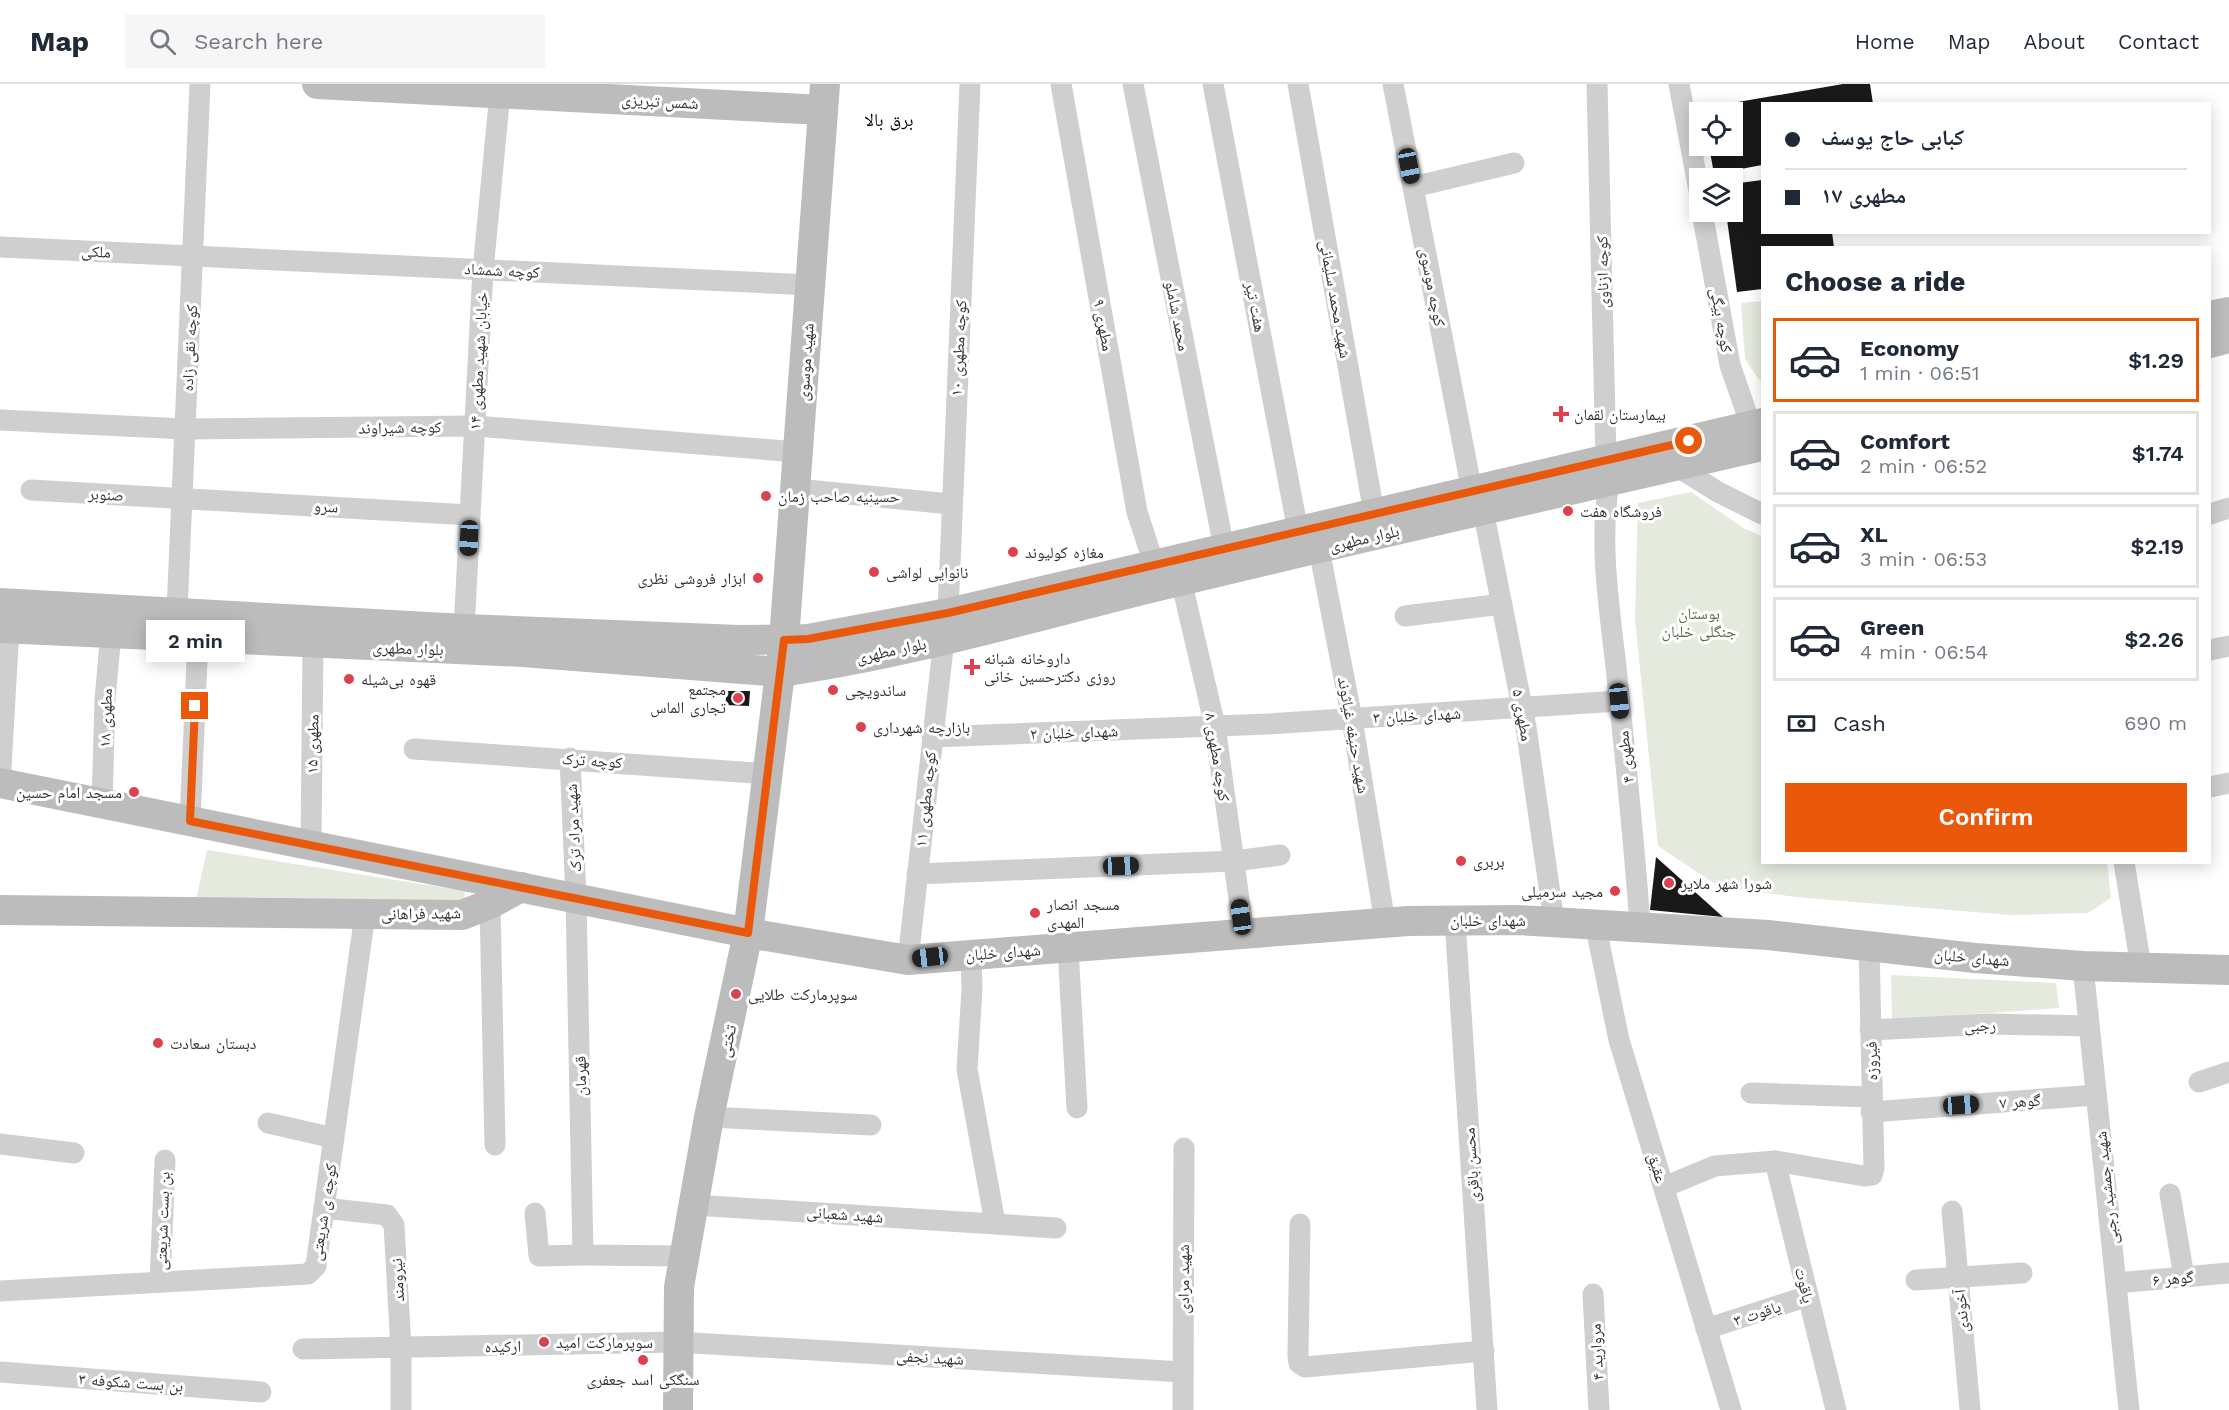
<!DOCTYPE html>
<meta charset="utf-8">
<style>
:root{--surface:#fff;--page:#f6f6f7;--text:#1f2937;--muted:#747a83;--line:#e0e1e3;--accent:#ea580c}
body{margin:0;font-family:"Work Sans","Noto Naskh Arabic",sans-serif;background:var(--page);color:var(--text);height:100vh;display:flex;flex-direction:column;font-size:22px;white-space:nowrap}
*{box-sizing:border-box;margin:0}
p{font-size:20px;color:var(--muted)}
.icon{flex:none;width:33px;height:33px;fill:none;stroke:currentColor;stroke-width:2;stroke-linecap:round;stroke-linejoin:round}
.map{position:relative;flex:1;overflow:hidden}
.panel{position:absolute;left:1761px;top:162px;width:450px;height:618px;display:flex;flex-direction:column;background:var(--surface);border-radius:0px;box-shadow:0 3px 15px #0003}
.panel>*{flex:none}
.banner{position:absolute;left:1761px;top:18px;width:450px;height:132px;border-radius:0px;box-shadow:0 3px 15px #0003;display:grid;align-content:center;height:132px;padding:0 24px;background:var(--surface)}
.fabs{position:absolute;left:1689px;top:18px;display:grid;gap:12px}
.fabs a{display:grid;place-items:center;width:54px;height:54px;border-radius:0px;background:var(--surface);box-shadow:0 3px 15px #0003;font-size:30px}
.end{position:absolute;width:27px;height:27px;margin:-14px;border:8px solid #ea580c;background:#fff;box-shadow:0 0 0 3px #fff}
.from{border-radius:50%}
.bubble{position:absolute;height:42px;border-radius:0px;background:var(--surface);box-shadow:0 3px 15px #0003;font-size:20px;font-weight:600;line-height:42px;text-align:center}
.car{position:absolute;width:18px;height:36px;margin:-18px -9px;border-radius:8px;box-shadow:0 0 4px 2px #0007;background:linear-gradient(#222 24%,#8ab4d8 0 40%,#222 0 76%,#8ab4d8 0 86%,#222 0)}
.banner b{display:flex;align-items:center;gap:21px;height:57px;font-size:22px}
.banner b+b{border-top:2px solid var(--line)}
.banner i{width:15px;height:15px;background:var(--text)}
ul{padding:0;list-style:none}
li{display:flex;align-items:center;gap:18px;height:84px;margin:0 12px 9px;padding:0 12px;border:3px solid var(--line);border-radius:0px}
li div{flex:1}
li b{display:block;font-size:22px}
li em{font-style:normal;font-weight:600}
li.selected{border-color:var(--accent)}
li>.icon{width:54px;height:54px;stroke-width:1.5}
h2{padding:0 24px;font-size:27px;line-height:72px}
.pay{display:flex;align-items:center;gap:15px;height:66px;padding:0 24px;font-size:22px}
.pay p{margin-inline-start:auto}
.button{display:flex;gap:12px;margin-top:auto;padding:12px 24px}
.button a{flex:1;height:69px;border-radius:0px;background:var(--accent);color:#fff;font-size:24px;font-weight:600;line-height:69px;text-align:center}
header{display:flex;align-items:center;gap:36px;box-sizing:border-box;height:84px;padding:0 30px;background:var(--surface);border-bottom:2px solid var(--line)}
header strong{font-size:28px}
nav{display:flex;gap:33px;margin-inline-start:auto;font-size:21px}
.search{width:420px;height:54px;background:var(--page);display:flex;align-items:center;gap:15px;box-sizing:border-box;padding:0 21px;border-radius:0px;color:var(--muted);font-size:22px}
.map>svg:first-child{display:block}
</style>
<header>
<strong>Map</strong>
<div class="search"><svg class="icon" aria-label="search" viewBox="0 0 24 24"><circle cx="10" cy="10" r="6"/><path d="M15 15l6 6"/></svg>Search here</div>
<nav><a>Home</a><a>Map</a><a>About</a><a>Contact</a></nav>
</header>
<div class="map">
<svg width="2229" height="1326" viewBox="0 0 2229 1326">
<rect width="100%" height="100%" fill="#fff"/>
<g fill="#e5eade">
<polygon points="1762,217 1762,296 1759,296 1745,275 1741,219"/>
<polygon points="1691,408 1745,445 1762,452 1762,778 2107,779 2111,814 2088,829 2010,831 1795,813 1718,802 1658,762 1635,535 1638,419"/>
<polygon points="207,766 465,807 464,823 195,820"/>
<polygon points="1891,891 2056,899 2059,924 1892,936"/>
</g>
<g fill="#191919">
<polygon points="1843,0 1870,0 1873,20 1762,20 1762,81 1714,90 1709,62 1732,62 1732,28 1704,28 1703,24"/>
<polygon points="1762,96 1762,148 1832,148 1834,164 1762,164 1762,205 1737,208 1726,128 1732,128 1732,100"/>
<polygon points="727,607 750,607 749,622 725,621"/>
<polygon points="1656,773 1723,833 1650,826"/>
</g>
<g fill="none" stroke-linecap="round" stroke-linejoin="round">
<g stroke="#cfcfcf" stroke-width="21">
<polyline points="1061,0 1137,428 1154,480"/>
<polyline points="1133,0 1224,464"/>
<polyline points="1213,0 1298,447"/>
<polyline points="1298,0 1374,429"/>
<polyline points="1393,0 1472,407"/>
<polyline points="1597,0 1606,376"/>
<polyline points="1679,0 1700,112"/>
<polyline points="1413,103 1514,79"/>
<polyline points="1702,128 1730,281 1751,342"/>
<polyline points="0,163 810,201"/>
<polyline points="0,336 185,345 475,342 798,368"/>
<polyline points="1669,384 1681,385 1718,408 1762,430"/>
<path d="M1609,398C1599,459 1609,521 1616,583C1625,669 1634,755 1640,841"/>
<polyline points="796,405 951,420"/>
<polyline points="31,406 470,431"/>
<polyline points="1483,426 1526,643 1554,837"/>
<polyline points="2210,430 2229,424"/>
<polyline points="1319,465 1352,635 1385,839"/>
<polyline points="1181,496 1215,642 1244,851"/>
<polyline points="177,527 200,0"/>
<polyline points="948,529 970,0"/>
<polyline points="1405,532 1502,520"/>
<polyline points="464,545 483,186 500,9"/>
<polyline points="2210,566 2229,562"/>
<polyline points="932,653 1268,640 1619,617"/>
<polyline points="414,665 769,690"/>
<polyline points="570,674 576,814 583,1171 684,1172"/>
<polyline points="0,702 9,544"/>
<polyline points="2210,703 2229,699"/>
<polyline points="102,720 105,615 111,549"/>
<polyline points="190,737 198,554"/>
<polyline points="311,761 313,560"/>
<polyline points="2124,778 2141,883"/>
<polyline points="917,790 1234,777 1280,771"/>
<polyline points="490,820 495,1061"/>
<polyline points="1455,836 1487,1326"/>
<polyline points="1595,839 1619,956 1731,1326"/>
<polyline points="1068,864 1077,1024"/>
<polyline points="971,870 972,905 967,985 995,1139"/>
<polyline points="908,876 944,555"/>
<polyline points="2083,882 2129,1326"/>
<polyline points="1870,946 1991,940 2089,942"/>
<polyline points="2199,998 2229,988"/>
<polyline points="1751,1009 1871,1013"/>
<polyline points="1871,1028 2096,1011"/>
<polyline points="709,1033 871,1041"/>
<polyline points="268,1039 334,1054"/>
<polyline points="0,1060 74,1069"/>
<polyline points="1775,1077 1836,1326"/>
<polyline points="1664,1103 1715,1082 1775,1077 1864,1092 1872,1091 1874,1084 1869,862"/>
<polyline points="2170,1110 2184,1193"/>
<polyline points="694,1121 1056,1144"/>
<polyline points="324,1124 387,1131 394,1141 401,1264 401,1326"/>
<polyline points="1952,1127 1970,1326"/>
<polyline points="535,1129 539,1172 583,1171"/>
<polyline points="1300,1140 1298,1272 1299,1279 1305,1283 1484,1267"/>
<polyline points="1916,1196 2022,1189"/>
<polyline points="160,1198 165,1076"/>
<polyline points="2116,1199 2229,1189"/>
<polyline points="0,1207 308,1190 316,1182 365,830"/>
<polyline points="1593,1210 1599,1326"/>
<polyline points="1706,1245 1808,1212"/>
<polyline points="303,1265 677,1258 1183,1288"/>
<polyline points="0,1288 261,1308"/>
<polyline points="1183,1326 1184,1064"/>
</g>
<g stroke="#bcbcbc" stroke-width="30">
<polyline points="317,0 823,26"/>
<polyline points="2210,232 2229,228"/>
<polyline points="2210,259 2229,254"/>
<polyline points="0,519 464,545 739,556 808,555 948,529 1762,339"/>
<path d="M0,544L523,568L780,588C915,569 1048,528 1180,497C1374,450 1568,407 1762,362"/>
<polyline points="0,699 748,849 908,876 1408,837 1518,836 1768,851 1975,874 2083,882 2229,886"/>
<polyline points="0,826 462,831 490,820 521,803"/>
<polyline points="678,1326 679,1203 709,1033 748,849 784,556 825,0"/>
</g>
</g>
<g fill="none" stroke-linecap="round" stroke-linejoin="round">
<polyline stroke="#ea580c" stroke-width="8" points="195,622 190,737 748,849 784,556 808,555 948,529 1689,357"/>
</g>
<g fill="#dc414d" stroke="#fff" stroke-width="2">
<path d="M1558 321h6v6h6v6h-6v6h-6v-6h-6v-6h6z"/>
<circle cx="766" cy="412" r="6"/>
<circle cx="1568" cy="427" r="6"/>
<circle cx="1013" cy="468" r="6"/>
<circle cx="874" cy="488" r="6"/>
<circle cx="758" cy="494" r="6"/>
<path d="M969 574h6v6h6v6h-6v6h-6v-6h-6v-6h6z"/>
<circle cx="349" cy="595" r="6"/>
<circle cx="833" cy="606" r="6"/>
<circle cx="738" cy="614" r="6"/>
<circle cx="861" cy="643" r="6"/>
<circle cx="134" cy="708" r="6"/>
<circle cx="1461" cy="777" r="6"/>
<circle cx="1669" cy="799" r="6"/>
<circle cx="1615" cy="807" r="6"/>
<circle cx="1035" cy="829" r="6"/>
<circle cx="736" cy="910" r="6"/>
<circle cx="158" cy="959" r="6"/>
<circle cx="544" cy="1258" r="6"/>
<circle cx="643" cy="1276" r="6"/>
</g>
<g text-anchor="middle" stroke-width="6" stroke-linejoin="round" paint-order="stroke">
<g font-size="16" fill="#323232" stroke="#fff">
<text transform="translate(660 17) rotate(3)" y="6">شمس تبریزی</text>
<text transform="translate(96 167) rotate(3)" y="6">ملکی</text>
<text transform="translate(502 186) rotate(3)" y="6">کوچه شمشاد</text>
<text transform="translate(1602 188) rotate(-91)" y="6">کوچه ازناوی</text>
<text transform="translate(1433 203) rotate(79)" y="6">کوچه موسوی</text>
<text transform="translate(1336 215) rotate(80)" y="6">شهید محمد سلیمانی</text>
<text transform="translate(1256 223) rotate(79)" y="6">هفت تیر</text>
<text transform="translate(1178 232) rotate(79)" y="6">محمد شاملو</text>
<text transform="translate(1722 236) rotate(80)" y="6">کوچه بیگی</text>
<text transform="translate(1104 241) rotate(80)" y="6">مطهری ۹</text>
<text transform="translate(189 264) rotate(-87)" y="6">کوچه نقی زاده</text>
<text transform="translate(958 264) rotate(-87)" y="6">کوچه مطهری ۱۰</text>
<text transform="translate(478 277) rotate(-87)" y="6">خیابان شهید مطهری ۱۴</text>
<text transform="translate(805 278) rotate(-86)" y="6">شهید موسوی</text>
<text transform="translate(400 343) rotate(-1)" y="6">کوچه شیراوند</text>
<text transform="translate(106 410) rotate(3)" y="6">صنوبر</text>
<text transform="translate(326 422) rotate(3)" y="6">سرو</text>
<text transform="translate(1364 454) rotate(-13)" y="6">بلوار مطهری</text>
<text transform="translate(408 564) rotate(2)" y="6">بلوار مطهری</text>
<text transform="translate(891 566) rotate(-12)" y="6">بلوار مطهری</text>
<text transform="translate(1417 631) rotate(-3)" y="6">شهدای خلبان ۳</text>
<text transform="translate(1523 631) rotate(80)" y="6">مطهری ۵</text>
<text transform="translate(105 634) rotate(-88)" y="6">مطهری ۱۸</text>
<text transform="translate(1074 648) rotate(-2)" y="6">شهدای خلبان ۲</text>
<text transform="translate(1354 651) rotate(80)" y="6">شهید حنیفه غیاثوند</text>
<text transform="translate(312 660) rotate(-89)" y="6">مطهری ۱۵</text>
<text transform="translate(1218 673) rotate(81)" y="6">کوچه مطهری ۸</text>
<text transform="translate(1625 673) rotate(-96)" y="6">مطهری ۴</text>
<text transform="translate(592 676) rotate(4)" y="6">کوچه ترک</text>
<text transform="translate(925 715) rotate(-84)" y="6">کوچه مطهری ۱۱</text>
<text transform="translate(573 744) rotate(-93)" y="6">شهید مراد ترک</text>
<text transform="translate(421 829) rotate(-1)" y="6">شهید فراهانی</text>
<text x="1488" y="842">شهدای خلبان</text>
<text transform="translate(1003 868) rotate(-4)" y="6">شهدای خلبان</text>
<text transform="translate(1972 873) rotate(5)" y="6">شهدای خلبان</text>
<text transform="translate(1980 941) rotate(-2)" y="6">رجبی</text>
<text transform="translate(727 957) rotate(-78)" y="6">تختی</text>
<text transform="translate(1871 977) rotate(-91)" y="6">فیروزه</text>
<text transform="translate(580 992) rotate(-91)" y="6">قهرمان</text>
<text transform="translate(2020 1017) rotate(-4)" y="6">گوهر ۷</text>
<text transform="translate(1471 1081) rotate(-94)" y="6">محسن باقری</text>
<text transform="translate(1658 1084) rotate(73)" y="6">عقیق</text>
<text transform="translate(2106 1104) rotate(-96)" y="6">شهید جمشید رجبی</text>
<text transform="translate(323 1128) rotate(-81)" y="6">کوچه ی شریعتی</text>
<text transform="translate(845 1130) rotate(4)" y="6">شهید شعبانی</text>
<text transform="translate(162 1137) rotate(-88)" y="6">بن بست شریعتی</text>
<text transform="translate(2173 1194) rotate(-5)" y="6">گوهر ۶</text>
<text transform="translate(1183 1195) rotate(-90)" y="6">شهید مرادی</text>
<text transform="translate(397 1196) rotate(-93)" y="6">نیرومند</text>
<text transform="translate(1805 1201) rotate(76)" y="6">یاقوت</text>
<text transform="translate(1961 1227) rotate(-95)" y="6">آخوندی</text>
<text transform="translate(1757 1229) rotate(-18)" y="6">یاقوت ۳</text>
<text transform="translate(503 1262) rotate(-1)" y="6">ارکیده</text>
<text transform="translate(1596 1268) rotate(-93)" y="6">مروارید ۴</text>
<text transform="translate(930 1273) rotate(3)" y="6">شهید نجفی</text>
<text transform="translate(131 1298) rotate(4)" y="6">بن بست شکوفه ۳</text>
</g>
<g font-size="16" fill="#323232" stroke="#fff" text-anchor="start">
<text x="1574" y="336">بیمارستان لقمان</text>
<text x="778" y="418">حسینیه صاحب زمان</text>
<text x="1580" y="433">فروشگاه هفت</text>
<text x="1025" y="474">مغازه کولیوند</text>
<text x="886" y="494">نانوایی لواشی</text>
<text x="746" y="500" text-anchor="end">ابزار فروشی نظری</text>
<text x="984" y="580">داروخانه شبانه<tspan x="984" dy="18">روزی دکترحسین خانی</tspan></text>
<text x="361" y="601">قهوه بی‌شیله</text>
<text x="726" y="611" text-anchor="end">مجتمع<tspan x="726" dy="18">تجاری الماس</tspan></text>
<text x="845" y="612">ساندویچی</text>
<text x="873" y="649">بازارچه شهرداری</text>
<text x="122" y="714" text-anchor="end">مسجد امام حسین</text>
<text x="1473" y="783">بربری</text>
<text x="1681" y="805">شورا شهر ملایر</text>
<text x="1603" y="813" text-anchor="end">مجید سرمیلی</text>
<text x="1047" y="826">مسجد انصار<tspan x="1047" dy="18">المهدی</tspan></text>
<text x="748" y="916">سوپرمارکت طلایی</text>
<text x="170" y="965">دبستان سعادت</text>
<text x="556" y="1264">سوپرمارکت امید</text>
<text x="643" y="1301" text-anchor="middle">سنگکی اسد جعفری</text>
</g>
<g font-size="16" fill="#556c41" stroke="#fff">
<text x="1699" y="535">بوستان<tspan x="1699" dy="18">جنگلی خلبان</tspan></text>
</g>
<g font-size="18" fill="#000" stroke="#fff">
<text x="889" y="42">برق بالا</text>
</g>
</g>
</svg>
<div class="fabs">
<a><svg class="icon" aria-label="locate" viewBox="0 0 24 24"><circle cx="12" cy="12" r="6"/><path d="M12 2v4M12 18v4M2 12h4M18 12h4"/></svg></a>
<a><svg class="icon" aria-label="layers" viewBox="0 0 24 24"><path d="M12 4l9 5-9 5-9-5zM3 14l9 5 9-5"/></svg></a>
</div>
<i class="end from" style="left:1689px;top:357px"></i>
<i class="end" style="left:195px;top:622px"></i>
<div class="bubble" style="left:146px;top:536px;width:99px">2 min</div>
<i class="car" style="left:1409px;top:82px;rotate:169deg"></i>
<i class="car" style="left:469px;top:454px;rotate:183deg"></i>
<i class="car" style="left:1619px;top:617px;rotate:174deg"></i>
<i class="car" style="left:1121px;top:782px;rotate:88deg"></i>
<i class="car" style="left:1241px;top:833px;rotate:352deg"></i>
<i class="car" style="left:930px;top:873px;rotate:263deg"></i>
<i class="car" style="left:1961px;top:1021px;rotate:86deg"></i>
<div class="banner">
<b><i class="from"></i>کبابی حاج یوسف</b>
<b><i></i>مطهری ۱۷</b>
</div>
<section class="panel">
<h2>Choose a ride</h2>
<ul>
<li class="selected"><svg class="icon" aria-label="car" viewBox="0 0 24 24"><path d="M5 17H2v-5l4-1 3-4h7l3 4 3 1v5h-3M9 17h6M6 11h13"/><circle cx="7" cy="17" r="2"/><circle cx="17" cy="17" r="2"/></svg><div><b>Economy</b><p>1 min · 06:51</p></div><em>$1.29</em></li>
<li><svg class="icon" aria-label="car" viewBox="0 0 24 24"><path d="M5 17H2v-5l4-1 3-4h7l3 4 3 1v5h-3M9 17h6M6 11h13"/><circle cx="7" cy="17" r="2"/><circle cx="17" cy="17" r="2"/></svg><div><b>Comfort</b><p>2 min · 06:52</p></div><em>$1.74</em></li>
<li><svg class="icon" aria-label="car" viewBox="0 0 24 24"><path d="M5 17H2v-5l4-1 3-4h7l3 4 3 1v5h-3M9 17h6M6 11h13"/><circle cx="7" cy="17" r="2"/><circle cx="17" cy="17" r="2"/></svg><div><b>XL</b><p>3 min · 06:53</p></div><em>$2.19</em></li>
<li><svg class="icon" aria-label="car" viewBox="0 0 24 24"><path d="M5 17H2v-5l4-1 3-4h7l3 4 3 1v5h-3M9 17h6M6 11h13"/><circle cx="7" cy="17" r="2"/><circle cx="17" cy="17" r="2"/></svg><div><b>Green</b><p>4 min · 06:54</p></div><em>$2.26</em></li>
</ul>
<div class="pay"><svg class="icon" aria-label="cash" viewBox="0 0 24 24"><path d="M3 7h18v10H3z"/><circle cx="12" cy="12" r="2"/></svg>Cash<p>690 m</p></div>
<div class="button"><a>Confirm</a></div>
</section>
</div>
